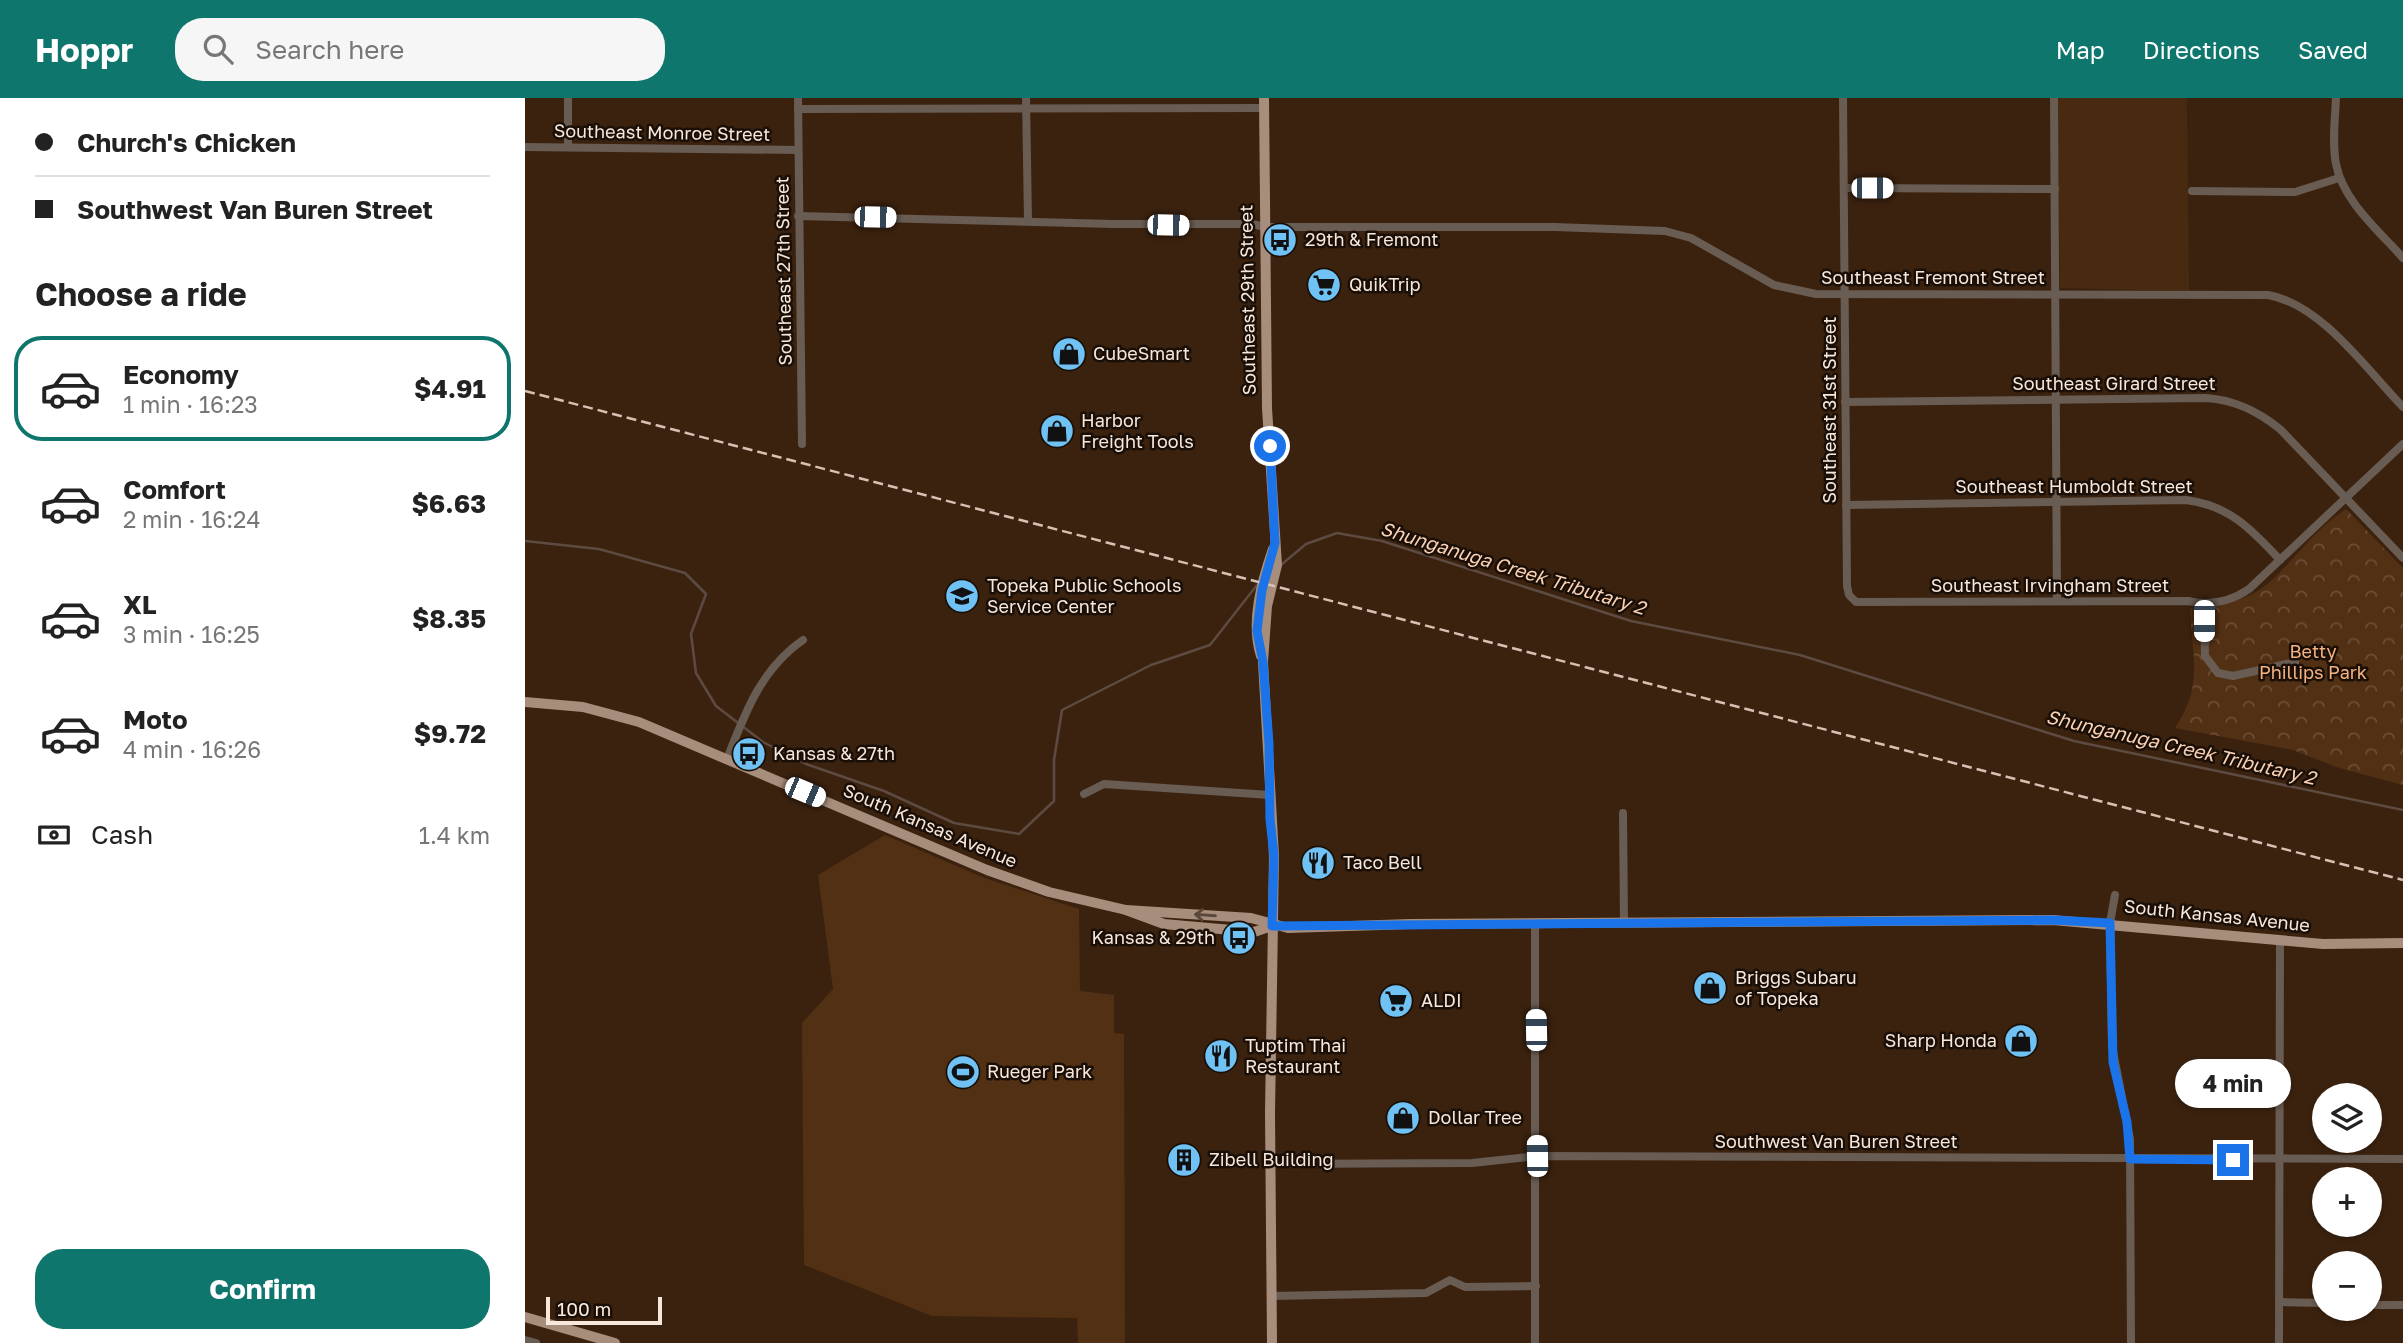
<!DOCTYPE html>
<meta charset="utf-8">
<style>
:root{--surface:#fff;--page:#f6f6f6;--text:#222;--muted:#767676;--line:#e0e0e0;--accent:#0f766e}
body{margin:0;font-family:"Golos Text",sans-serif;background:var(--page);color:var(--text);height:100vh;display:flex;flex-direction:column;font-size:26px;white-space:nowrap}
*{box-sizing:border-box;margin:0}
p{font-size:23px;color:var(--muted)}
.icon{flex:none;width:38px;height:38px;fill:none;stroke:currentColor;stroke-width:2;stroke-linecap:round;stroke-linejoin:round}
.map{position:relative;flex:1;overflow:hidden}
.details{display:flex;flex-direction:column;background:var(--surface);width:525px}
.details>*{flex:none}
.banner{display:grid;align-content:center;height:154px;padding:0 35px;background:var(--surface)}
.buttons{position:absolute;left:1787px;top:985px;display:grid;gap:14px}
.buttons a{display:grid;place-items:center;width:70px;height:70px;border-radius:50%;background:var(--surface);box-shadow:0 2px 5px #0004;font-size:35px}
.scale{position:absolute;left:21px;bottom:18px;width:116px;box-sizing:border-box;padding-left:7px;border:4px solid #f8e7db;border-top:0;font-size:19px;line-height:24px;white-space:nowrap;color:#f8e7db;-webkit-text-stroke:5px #1a0f07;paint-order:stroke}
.end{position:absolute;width:32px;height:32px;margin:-16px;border:9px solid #1a73e8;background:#fff;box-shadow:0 0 0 4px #fff}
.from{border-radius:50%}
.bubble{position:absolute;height:49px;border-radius:24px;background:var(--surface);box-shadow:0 2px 5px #0004;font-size:23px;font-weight:700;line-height:49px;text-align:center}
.car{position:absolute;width:21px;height:42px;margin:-21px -10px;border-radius:9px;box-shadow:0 0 5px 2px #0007;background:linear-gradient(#fff 24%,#345 0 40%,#fff 0 76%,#345 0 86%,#fff 0)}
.banner b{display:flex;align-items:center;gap:24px;height:66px;font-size:26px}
.banner b+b{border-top:2px solid var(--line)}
.banner i{width:18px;height:18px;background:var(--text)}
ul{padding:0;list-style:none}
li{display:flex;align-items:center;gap:21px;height:105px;margin:0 14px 10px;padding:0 21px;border:4px solid transparent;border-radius:28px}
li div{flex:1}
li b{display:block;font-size:26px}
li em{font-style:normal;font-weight:700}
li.on{border-color:var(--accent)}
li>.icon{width:63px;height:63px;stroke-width:1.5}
h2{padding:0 35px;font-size:32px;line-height:84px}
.pay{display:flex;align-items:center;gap:18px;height:77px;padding:0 35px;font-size:26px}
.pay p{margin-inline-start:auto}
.cta{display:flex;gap:14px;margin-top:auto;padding:14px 35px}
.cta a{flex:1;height:80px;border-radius:28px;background:var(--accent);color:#fff;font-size:28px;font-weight:700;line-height:80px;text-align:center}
header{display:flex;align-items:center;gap:42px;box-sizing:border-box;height:98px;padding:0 35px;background:var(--accent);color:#fff}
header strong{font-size:33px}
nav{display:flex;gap:38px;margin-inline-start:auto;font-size:24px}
.search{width:490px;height:63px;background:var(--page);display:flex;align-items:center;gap:18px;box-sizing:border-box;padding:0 24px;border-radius:28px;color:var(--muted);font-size:26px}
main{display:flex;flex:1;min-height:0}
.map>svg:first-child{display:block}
</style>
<header>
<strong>Hoppr</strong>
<div class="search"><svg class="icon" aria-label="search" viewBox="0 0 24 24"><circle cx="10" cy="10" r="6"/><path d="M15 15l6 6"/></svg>Search here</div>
<nav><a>Map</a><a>Directions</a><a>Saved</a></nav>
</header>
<main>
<section class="details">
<div class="banner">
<b><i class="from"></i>Church's Chicken</b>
<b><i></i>Southwest Van Buren Street</b>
</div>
<h2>Choose a ride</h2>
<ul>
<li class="on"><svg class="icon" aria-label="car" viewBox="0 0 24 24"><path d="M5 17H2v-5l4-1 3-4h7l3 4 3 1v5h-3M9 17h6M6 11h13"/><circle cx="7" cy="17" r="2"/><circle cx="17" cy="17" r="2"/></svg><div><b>Economy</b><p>1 min · 16:23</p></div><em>$4.91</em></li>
<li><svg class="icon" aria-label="car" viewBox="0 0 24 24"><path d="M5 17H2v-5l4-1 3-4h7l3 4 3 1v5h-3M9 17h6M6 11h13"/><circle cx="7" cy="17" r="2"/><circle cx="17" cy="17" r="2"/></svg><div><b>Comfort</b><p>2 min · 16:24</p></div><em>$6.63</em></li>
<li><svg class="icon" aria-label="car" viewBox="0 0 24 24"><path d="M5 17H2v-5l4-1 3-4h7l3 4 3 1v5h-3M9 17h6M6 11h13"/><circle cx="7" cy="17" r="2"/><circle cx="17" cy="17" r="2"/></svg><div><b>XL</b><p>3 min · 16:25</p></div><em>$8.35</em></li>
<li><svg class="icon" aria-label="car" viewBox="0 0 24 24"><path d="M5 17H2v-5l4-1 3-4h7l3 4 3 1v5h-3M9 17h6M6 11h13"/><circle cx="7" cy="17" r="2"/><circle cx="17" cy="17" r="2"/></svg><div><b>Moto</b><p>4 min · 16:26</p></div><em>$9.72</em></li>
</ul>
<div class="pay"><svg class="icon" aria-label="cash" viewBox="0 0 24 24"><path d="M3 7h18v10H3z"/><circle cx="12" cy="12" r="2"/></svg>Cash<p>1.4 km</p></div>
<div class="cta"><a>Confirm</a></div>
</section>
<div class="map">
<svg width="1878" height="1245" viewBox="0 0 1878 1245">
<defs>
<pattern id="park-crowns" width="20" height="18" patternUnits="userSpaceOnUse" patternTransform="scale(1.75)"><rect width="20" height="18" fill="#523014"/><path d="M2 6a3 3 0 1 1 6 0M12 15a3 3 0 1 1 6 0" fill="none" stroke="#6c4e36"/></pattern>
</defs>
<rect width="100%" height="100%" fill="#3b220f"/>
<polygon fill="#482a11" points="1532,0 1662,0 1664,193 1535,190"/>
<path fill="url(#park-crowns)" d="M1821,411L1878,470V687L1811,669L1768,652L1650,630C1679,586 1667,560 1665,510C1692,508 1725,503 1746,483C1772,459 1790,431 1821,411Z"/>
<polygon fill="#523014" points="360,737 457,779 554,811 555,893 589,897 589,935 599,936 600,1245 553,1245 552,1220 407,1218 279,1167 277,925 308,891 293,777"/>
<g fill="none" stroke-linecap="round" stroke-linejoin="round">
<g stroke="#5d4b42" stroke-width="2.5">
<polyline points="0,443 74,451 160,475 181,496 166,536 171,575 191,608 238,644 281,666 359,693 429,725 494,736 529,703 529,662 537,612 626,567 685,547 732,487"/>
<polyline points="756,467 781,446 812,435 857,443 1106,523 1275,557 1549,643 1878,712"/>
</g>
<g stroke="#685c53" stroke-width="8">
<polyline points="43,0 43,49"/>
<polyline points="273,0 277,346"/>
<polyline points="501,0 503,122"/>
<path d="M1318,0L1322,488L1324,497L1331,504L1663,503C1686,508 1705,504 1724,491L1878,346"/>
<polyline points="1529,0 1532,503"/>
<path d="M1811,0C1810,21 1807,45 1811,66C1818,103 1854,133 1878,160"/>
<polyline points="273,11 739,10"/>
<polyline points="0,49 273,52"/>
<polyline points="1321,90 1530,91"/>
<polyline points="1667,93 1770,94 1814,80"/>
<path d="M273,118L587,126H727L740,129H1030L1140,133L1166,140L1249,187L1291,196L1743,197C1796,206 1842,272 1878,309"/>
<path d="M1320,304L1681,300C1710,302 1733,313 1756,332L1878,460"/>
<path d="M1321,407L1661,402C1704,407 1727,432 1755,462"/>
<polyline points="1679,506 1680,558 1693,575 1708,578 1770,564"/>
<path d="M202,661C220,615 236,571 278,542"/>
<polyline points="559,696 579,686 745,697"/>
<polyline points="1098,715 1099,825"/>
<polyline points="1590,797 1585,825 1587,948 1605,1041 1606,1245"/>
<polyline points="745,1066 947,1065 1012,1058 1878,1061"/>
<polyline points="746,1198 901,1195 925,1182 940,1189 1011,1188"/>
<polyline points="1755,1204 1799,1205"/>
<polyline points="1844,1207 1878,1207"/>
<polyline points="0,1242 11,1245"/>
<polyline points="1010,1245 1010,825"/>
<polyline points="1754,1245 1755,843"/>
</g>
<g stroke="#a78d7b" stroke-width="10">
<polyline points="739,0 742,310 752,467 742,508 738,564 749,758 745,1015 747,1245"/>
<path d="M736,558C725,524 737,483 748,451"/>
<polyline points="0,604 58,609 114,624 462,772 524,794 601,812 639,826 729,834 747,828"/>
<polyline points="601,812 726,820 763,830 886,826 1528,822 1798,846 1878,845"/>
<polyline points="0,1219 90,1245"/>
</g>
<polyline stroke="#d5c2b5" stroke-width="2.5" stroke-dasharray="10 5" stroke-linecap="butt" points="0,293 1878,782"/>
</g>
<defs><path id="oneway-shaft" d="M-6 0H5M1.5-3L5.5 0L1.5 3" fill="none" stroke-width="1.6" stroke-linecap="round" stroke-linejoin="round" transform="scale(1.75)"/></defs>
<use stroke="#59483b" href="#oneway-shaft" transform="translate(680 817) rotate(-176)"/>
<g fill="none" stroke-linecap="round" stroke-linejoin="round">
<polyline stroke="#1a73e8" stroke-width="9" points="745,348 750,445 737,492 732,533 738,564 744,646 745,721 749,758 747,828 1528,822 1585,825 1588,964 1602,1024 1605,1061 1708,1062"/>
</g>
<defs>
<g id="bus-disc" transform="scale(1.75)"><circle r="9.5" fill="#70c2f4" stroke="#1a0f07"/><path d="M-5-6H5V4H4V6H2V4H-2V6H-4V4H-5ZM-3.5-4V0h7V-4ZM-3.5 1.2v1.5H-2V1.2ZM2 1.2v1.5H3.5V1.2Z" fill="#111"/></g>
<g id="supermarket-disc" transform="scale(1.75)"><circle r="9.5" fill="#70c2f4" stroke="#1a0f07"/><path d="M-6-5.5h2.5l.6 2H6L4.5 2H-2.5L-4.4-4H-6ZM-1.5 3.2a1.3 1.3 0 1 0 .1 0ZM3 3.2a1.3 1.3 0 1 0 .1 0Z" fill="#111"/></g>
<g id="shop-disc" transform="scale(1.75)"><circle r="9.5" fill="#70c2f4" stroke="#1a0f07"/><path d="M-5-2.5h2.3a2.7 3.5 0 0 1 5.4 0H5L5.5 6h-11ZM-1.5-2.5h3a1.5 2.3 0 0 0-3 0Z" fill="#111"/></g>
<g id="school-disc" transform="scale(1.75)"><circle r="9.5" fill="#70c2f4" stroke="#1a0f07"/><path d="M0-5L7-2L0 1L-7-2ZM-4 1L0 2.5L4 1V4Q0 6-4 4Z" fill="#111"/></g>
<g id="restaurant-disc" transform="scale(1.75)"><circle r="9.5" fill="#70c2f4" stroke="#1a0f07"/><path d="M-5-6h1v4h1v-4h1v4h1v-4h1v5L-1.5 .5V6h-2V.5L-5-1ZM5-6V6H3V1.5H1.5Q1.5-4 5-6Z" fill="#111"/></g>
<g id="stadium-disc" transform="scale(1.75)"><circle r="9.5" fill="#70c2f4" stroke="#1a0f07"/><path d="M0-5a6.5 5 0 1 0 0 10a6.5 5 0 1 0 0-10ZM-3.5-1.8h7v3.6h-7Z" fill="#111"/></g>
<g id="building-disc" transform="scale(1.75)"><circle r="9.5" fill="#70c2f4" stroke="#1a0f07"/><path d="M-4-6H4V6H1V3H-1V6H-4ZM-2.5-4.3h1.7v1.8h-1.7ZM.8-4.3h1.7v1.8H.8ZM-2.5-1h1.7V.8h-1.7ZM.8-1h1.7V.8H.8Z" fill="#111"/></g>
</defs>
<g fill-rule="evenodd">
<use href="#bus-disc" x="755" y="142"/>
<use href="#supermarket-disc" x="799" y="187"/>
<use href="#shop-disc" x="544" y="256"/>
<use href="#shop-disc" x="532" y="333"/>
<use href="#school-disc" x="437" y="498"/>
<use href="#bus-disc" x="224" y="656"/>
<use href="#restaurant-disc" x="793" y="765"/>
<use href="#bus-disc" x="714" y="840"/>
<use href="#shop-disc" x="1185" y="890"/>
<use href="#supermarket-disc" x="871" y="903"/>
<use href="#shop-disc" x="1496" y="943"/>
<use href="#restaurant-disc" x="696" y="958"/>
<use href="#stadium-disc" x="438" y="974"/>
<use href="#shop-disc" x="878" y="1020"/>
<use href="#building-disc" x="659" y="1062"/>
</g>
<g text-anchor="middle" stroke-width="5" stroke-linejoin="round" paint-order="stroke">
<g font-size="18" fill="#f8e7db" stroke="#1a0f07">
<text transform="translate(137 35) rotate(1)" y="6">Southeast Monroe Street</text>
<text transform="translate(259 173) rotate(-91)" y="6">Southeast 27th Street</text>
<text x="1408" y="186">Southeast Fremont Street</text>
<text transform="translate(723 202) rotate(-91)" y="6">Southeast 29th Street</text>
<text x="1589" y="292">Southeast Girard Street</text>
<text transform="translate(1305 312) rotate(-90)" y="6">Southeast 31st Street</text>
<text x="1549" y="395">Southeast Humboldt Street</text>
<text x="1525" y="494">Southeast Irvingham Street</text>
<text transform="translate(405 728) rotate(23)" y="6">South Kansas Avenue</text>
<text transform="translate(1692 818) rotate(6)" y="6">South Kansas Avenue</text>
<text x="1311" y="1050">Southwest Van Buren Street</text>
</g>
<g font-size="18" fill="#f8e7db" stroke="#1a0f07" text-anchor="start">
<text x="780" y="148">29th &amp; Fremont</text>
<text x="824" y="193">QuikTrip</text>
<text x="568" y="262">CubeSmart</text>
<text x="556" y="329">Harbor<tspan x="556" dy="21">Freight Tools</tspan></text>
<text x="462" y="494">Topeka Public Schools<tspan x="462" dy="21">Service Center</tspan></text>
<text x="248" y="662">Kansas &amp; 27th</text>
<text x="818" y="771">Taco Bell</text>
<text x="690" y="846" text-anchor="end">Kansas &amp; 29th</text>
<text x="1210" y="886">Briggs Subaru<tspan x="1210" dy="21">of Topeka</tspan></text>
<text x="896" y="909">ALDI</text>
<text x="1472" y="949" text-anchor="end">Sharp Honda</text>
<text x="720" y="954">Tuptim Thai<tspan x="720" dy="21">Restaurant</tspan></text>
<text x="462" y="980">Rueger Park</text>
<text x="903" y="1026">Dollar Tree</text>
<text x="684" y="1068">Zibell Building</text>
</g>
<g font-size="18" fill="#f4b280" stroke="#1a0f07">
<text x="1788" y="560">Betty<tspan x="1788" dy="21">Phillips Park</tspan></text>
</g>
<g font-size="19" font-style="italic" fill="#fad1b4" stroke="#1a0f07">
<text transform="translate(988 470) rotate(17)" y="7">Shunganuga Creek Tributary 2</text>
<text transform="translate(1656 649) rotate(13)" y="7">Shunganuga Creek Tributary 2</text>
</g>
</g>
</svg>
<div class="buttons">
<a><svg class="icon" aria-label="layers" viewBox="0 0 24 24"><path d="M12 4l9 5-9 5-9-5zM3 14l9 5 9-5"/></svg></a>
<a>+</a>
<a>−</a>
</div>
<div class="scale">100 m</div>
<i class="end from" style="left:745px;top:348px"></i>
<i class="end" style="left:1708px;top:1062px"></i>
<div class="bubble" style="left:1650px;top:961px;width:116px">4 min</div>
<i class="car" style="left:1347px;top:90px;rotate:90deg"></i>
<i class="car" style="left:350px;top:119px;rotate:91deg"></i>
<i class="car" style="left:643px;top:127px;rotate:91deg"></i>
<i class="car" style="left:1679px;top:523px;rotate:180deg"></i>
<i class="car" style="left:280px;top:694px;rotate:113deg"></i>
<i class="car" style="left:1011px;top:932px;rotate:359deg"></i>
<i class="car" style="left:1012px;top:1058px;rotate:359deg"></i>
</div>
</main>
